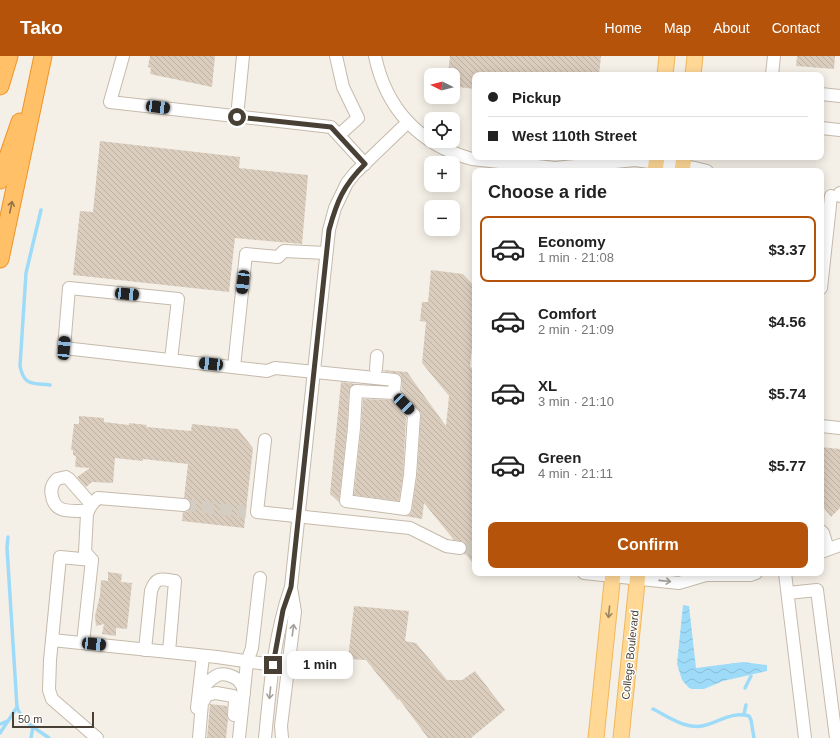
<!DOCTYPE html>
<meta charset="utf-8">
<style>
:root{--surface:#fff;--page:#f6f6f6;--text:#222;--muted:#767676;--line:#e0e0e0;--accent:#b45309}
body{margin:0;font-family:Helvetica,sans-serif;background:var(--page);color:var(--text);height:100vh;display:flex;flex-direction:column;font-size:15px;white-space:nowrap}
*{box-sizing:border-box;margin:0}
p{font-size:13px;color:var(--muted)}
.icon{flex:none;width:22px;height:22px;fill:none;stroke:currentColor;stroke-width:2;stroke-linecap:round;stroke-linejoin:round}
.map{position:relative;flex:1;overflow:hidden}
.sheet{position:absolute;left:472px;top:112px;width:352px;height:408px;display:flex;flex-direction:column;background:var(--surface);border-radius:8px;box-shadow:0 2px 10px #0003}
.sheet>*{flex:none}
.banner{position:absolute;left:472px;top:16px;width:352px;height:88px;border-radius:8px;box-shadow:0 2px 10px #0003;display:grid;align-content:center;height:88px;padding:0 16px;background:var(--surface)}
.needle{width:26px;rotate:276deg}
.buttons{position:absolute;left:424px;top:12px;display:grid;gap:8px}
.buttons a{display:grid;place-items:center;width:36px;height:36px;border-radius:8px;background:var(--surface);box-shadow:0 2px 10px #0003;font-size:20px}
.scale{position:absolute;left:12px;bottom:10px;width:82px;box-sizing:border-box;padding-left:4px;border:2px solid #494035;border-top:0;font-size:11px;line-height:14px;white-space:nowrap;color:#494035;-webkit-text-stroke:3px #fff;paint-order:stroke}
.end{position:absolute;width:18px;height:18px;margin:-9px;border:5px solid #494035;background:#fff;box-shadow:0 0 0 2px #fff}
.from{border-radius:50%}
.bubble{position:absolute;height:28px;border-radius:8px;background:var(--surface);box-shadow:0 2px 10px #0003;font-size:13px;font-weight:800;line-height:28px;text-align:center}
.car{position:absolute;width:12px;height:24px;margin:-12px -6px;border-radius:5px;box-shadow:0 0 3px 1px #0007;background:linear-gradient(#222 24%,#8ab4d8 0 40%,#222 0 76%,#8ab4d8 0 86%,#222 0)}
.banner b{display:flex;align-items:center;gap:14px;height:38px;font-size:15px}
.banner b+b{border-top:1px solid var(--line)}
.banner i{width:10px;height:10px;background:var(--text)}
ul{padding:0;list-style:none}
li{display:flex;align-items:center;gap:12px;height:66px;margin:0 8px 6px;padding:0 8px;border:2px solid transparent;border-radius:8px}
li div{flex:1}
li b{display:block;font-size:15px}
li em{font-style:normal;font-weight:800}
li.selected{border-color:var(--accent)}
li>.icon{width:36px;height:36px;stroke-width:1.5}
h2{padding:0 16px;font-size:18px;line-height:48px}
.cta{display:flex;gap:8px;margin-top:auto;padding:8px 16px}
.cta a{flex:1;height:46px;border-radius:8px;background:var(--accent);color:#fff;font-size:16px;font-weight:800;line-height:46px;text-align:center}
header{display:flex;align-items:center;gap:24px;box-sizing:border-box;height:56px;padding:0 20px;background:var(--accent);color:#fff}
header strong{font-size:19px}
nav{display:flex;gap:22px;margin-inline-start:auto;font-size:14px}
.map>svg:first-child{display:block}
</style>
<header>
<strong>Tako</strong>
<nav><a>Home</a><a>Map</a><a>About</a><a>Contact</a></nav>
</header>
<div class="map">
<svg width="840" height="682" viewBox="0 0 840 682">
<defs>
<pattern id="water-waves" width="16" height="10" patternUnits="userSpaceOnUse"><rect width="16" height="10" fill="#9ddbf9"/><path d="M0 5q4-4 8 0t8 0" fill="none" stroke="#89bdd6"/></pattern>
<pattern id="building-back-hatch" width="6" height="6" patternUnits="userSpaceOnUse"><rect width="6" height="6" fill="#dbcdbe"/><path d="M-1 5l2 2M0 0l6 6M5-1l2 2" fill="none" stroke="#bdb1a4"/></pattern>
</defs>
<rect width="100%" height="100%" fill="#f5f0e7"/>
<polygon fill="url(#water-waves)" points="683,549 689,550 696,612 743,606 767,609 767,615 723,625 704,633 693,633 689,632 682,624 677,608"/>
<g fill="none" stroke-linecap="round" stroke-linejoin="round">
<g stroke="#9ddbf9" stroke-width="3.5">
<path d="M41,154L26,217L20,310C24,330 32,327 50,329"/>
<path d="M8,481L7,492L17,651C21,665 38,674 49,682"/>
<polyline points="745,632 751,620"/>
<path d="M653,653C667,660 685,673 702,670C718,667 731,655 749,660L751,664L754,682"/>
<polyline points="744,658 746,649"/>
<polyline points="0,668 8,665 17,651"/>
<polyline points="0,677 8,665"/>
<polyline points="31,682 33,670"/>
</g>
</g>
<g fill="url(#building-back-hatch)">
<polygon points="150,0 215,0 212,31 150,18 151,12 148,11"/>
<polygon points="450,0 601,0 599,19 475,19 475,33 459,31 460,19 448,18"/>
<polygon points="797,0 835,0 834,13 796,10"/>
<polygon points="100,85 240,101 239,112 308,119 302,188 235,182 229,236 73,219 80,155 93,156"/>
<polygon points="431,214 463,218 475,231 475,266 470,310 475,316 475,510 465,497 467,493 465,486 454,484 424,447 422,463 405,460 411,458 412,454 417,420 421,357 402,334 402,324 400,318 383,315 383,314 407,316 446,370 449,340 422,307 426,266 420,265 422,246 428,246"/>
<polygon points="341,326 356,328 350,331 349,335 347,371 339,446 330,438"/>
<polygon points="363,343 391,344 406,362 403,418 399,445 354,439 361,373"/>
<polygon points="79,360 104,362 104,366 129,369 129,367 147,369 146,371 191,375 192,368 238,373 253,392 244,472 182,465 183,456 188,456 191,450 191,445 184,442 188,408 143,403 143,405 115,402 113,427 92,426 86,431 77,421 90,412 75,411 76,400 73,399 73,394 71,394 74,368 79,368"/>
<polygon points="821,391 840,393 840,452 831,461 821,448"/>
<polygon points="108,516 122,518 121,526 132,527 127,573 116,572 116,580 102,578 104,568 96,570 95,560 100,539 101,524 108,525"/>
<polygon points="354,550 409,555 405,585 416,587 447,624 462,624 475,615 505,654 471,682 428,682 399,643 398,644 366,604 348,603"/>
<polygon points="210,648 227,650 227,659 228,663 226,682 207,682"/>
</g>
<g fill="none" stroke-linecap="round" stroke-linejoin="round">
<g stroke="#d3cdc3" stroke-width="12" stroke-dasharray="12 6" stroke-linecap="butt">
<polyline points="184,449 246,456"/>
<polyline points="460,492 475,493"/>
</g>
<g stroke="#c5baab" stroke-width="14">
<g id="minor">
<polyline points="123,0 110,46 331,71 365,108"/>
<polyline points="336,0 343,31 358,62 339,79"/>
<path d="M375,0C386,53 420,89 472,103L555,112L635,104L695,112L707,115"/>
<polyline points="772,19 774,0"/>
<polyline points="821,38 840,40"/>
<polyline points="237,61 243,0"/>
<polyline points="821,72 840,74"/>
<polyline points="840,140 840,137"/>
<polyline points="821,232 831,140"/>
<polyline points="171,304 178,243 69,232 64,292 267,315 275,312 395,324 394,337 414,359 410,419 405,453 346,445 354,372 356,335 394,337"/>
<polyline points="234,311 246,198 278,201 284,195 326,197"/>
<polyline points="376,313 377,300"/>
<polyline points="821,370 840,372"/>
<polyline points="265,384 257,456 410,472 446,490 460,492"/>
<path d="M88,455C73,454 55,459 52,440C50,433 52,428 57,423L66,421L69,423L91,448"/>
<polyline points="821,475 823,477 828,493"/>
<polyline points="821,496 840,489"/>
<polyline points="584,517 679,527 706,519 750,519 756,517"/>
<polyline points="785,517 805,682"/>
<polyline points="788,537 817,534 836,682"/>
<polyline points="52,584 60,501 92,504"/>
<path d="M83,587L92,504L85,496L87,458C89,451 92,447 98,442L184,449"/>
<path d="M145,594L151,535C156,520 162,523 175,525L169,596"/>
<path d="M199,639C202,632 209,624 216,620C223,616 237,620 241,628C243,630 243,634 244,637"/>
<polyline points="197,652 203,600"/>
<polyline points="97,682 52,643 49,634 50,604 52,584 217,601 273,609"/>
<polyline points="199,682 202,647 207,639 216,637 233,640 235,644 234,659"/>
<polyline points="239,682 247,606 252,592 260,522"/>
<path d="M265,682C270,631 274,579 291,531L329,174L335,152L347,127L355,117L408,66"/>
<polyline points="282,682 281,670 295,556 291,532"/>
</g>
</g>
<g stroke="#f1b759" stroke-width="17">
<g id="major">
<polyline points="665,19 667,0"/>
<polyline points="693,19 695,0"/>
<polyline points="655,115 657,101"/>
<polyline points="682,115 684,101"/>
<polyline points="596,682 613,517"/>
<polyline points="621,682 638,517"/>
</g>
</g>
<g stroke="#ef9427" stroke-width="19">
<g id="highway">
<polyline points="0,30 9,0"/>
<polyline points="0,124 20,66"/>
<polyline points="0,203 43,0"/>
</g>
</g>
<use href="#minor" stroke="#fff" stroke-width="12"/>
<use href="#major" stroke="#ffd896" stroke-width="15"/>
<use href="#highway" stroke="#ffc068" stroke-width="17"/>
</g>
<defs><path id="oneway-shaft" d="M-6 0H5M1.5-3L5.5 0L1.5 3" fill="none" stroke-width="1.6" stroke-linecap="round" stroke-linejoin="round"/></defs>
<use stroke="#927349" href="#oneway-shaft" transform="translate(11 151) rotate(-78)"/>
<g stroke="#a4a09a">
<use href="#oneway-shaft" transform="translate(665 525) rotate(6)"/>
<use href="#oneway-shaft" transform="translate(293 574) rotate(-82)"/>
<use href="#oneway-shaft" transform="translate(270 637) rotate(96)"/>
</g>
<use stroke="#9b8461" href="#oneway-shaft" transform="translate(609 556) rotate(96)"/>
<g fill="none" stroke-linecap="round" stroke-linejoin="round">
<path stroke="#494035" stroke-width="5" d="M237,61L331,71L365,108C343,130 337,145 329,174L291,531L283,554L273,609"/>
</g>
<g text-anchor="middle" stroke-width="3" stroke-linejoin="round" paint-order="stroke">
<g font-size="11" fill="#494035" stroke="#fff">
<text transform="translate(630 599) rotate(-84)" y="4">College Boulevard</text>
</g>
</g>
</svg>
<div class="buttons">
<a><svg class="needle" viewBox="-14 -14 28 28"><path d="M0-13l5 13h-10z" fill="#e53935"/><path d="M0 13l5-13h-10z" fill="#767676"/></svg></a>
<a><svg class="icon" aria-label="locate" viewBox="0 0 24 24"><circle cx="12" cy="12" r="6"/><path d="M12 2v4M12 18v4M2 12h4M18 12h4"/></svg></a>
<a>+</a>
<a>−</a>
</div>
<div class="scale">50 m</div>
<i class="end from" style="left:237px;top:61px"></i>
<i class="end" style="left:273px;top:609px"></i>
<div class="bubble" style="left:287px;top:595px;width:66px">1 min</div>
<i class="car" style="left:158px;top:51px;rotate:97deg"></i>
<i class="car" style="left:243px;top:226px;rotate:187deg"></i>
<i class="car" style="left:127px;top:238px;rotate:95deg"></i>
<i class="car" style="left:64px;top:292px;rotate:5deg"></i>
<i class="car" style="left:211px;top:308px;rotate:276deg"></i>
<i class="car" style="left:404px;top:348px;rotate:136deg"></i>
<i class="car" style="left:94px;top:588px;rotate:96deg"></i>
<div class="banner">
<b><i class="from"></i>Pickup</b>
<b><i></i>West 110th Street</b>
</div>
<section class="sheet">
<h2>Choose a ride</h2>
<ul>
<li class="selected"><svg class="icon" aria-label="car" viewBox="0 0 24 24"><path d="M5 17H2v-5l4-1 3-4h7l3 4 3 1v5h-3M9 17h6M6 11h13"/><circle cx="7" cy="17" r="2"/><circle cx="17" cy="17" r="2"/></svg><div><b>Economy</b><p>1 min · 21:08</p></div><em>$3.37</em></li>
<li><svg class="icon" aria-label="car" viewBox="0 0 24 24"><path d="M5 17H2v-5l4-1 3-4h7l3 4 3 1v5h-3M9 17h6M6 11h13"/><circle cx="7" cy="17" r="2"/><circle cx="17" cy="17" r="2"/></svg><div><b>Comfort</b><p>2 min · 21:09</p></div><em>$4.56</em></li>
<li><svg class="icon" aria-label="car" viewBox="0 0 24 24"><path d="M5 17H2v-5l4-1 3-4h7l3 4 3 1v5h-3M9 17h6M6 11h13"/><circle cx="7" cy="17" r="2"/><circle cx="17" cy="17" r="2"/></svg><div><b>XL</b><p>3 min · 21:10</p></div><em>$5.74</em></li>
<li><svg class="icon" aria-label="car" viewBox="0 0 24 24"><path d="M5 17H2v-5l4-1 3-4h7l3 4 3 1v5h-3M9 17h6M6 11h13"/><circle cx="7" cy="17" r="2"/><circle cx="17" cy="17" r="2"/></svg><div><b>Green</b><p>4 min · 21:11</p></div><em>$5.77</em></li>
</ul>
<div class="cta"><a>Confirm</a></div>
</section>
</div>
